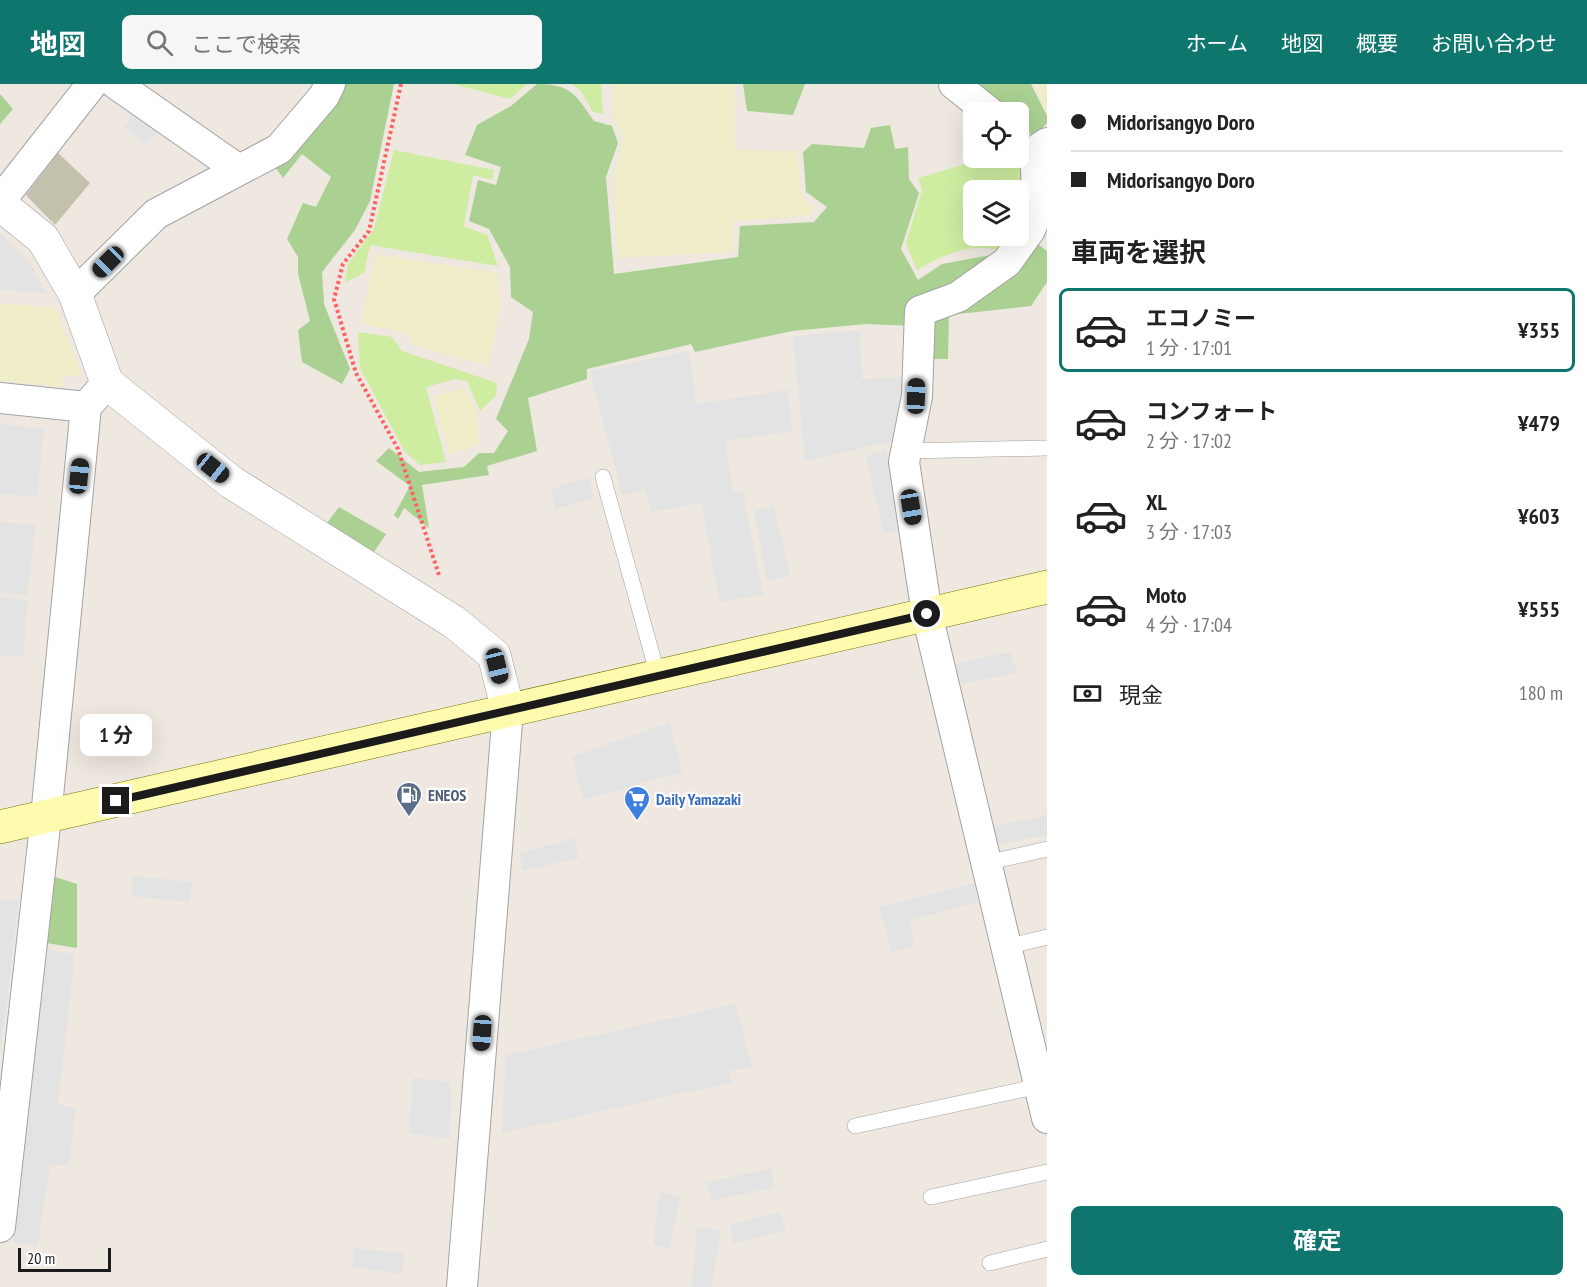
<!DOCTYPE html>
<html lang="ja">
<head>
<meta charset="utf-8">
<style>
	:root { --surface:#fff; --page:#f6f6f6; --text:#222; --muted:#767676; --line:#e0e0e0; --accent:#0f766e }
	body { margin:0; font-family:"PT Sans Narrow","Noto Sans JP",sans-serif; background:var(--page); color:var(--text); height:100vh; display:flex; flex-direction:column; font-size:22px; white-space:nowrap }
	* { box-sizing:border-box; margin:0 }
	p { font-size:20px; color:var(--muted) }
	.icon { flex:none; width:33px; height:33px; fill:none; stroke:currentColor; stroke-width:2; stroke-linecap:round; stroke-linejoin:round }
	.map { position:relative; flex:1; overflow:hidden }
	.panel { display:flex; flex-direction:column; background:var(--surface); width:540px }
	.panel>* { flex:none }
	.top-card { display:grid; align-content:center; height:132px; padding:0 24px; background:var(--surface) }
	.tools { position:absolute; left:963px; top:18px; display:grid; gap:12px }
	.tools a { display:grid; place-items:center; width:66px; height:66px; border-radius:9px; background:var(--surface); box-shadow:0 6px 24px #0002; font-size:30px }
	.scale { position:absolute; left:18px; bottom:15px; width:93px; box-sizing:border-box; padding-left:6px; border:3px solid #1b1b1b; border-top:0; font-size:16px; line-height:21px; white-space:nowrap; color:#1b1b1b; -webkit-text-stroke:4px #fff; paint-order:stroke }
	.end { position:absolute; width:27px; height:27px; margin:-14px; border:8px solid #1b1b1b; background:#fff; box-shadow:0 0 0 3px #fff }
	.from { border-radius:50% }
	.bubble { position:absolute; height:42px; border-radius:9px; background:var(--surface); box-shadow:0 6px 24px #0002; font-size:20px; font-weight:700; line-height:42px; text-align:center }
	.car { position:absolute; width:18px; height:36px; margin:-18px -9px; border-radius:8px; box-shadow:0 0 4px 2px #0007; background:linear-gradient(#222 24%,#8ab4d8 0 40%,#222 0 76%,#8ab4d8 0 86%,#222 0) }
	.top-card b { display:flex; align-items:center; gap:21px; height:57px; font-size:22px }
	.top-card b+b { border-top:2px solid var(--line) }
	.top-card i { width:15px; height:15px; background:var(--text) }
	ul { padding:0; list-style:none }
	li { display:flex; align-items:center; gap:18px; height:84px; margin:0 12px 9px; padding:0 12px; border:3px solid transparent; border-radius:9px }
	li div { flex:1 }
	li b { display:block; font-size:22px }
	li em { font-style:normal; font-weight:700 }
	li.selected { border-color:var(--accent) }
	li>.icon { width:54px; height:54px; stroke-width:1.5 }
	h2 { padding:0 24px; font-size:27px; line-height:72px }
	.pay { display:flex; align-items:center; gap:15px; height:66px; padding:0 24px; font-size:22px }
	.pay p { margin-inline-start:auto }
	.cta { display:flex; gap:12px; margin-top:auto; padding:12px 24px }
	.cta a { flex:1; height:69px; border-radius:9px; background:var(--accent); color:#fff; font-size:24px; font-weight:700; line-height:69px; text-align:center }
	header { display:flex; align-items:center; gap:36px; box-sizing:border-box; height:84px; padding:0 30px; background:var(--accent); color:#fff }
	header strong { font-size:28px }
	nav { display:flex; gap:33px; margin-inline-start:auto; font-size:21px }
	.search { width:420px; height:54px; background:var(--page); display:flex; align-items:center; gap:15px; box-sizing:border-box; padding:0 21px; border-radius:9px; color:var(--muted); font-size:22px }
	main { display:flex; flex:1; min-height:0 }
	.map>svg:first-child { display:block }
	.construction { fill:#c3c0ab }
	.farmland { fill:#efeec9 }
	.grass { fill:#ceeda1 }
	.forest { fill:#aad191 }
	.parking { fill:#e3e3e3 }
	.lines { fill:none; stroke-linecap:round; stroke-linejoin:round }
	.service-casing { stroke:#a2a2a2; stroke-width:16 }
	.minor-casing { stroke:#a2a2a2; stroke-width:32 }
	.tertiary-casing { stroke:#a2a2a2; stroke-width:34 }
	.secondary-casing { stroke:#747500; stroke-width:34 }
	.path { stroke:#ff6060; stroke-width:4; stroke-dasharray:3 3; stroke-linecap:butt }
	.service { stroke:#fff; stroke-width:15 }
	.minor { stroke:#fff; stroke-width:30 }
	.tertiary { stroke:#fff; stroke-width:33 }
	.secondary { stroke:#fefaae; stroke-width:33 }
	.route { stroke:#1b1b1b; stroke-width:8 }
	.labels { text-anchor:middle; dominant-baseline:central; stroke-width:4.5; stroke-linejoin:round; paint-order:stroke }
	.service-label { font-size:16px; font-weight:bold; fill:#4e5e75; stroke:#fff; text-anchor:start }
	.shop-label { font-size:16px; font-weight:bold; fill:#366cbe; stroke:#fff; text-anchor:start }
</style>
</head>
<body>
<header>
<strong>地図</strong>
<div class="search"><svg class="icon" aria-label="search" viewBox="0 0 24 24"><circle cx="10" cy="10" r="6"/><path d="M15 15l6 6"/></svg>ここで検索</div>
<nav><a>ホーム</a><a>地図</a><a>概要</a><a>お問い合わせ</a></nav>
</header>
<main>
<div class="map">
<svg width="1047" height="1203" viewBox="0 0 1047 1203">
	<rect width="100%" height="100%" fill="#eee8e0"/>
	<!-- construction -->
	<path class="construction" d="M58 69 90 99 55 141 26 111Z"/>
	<!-- farmland -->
	<path class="farmland" d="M612 0H735V66L796 67 802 113 815 123 808 132 733 137V168L618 174 614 96 623 54 613 31Z
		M1034 0H1047L1046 29Z
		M375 170 498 189 501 221 488 282 412 261 408 249 361 240Z
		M0 219 55 224 82 291 64 293 61 303 0 297Z
		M465 304 477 330 479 361 449 370 434 312Z"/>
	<!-- grass -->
	<path class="grass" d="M454 0H527L510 15Z
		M572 0H601L603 30 593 28 581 7Z
		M394 66 494 86 492 96 473 91 464 142 487 151 498 182 370 161 364 189 345 199 348 180 374 145Z
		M1019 73 1027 126 1019 138 1018 106H974V152H1010L1000 167C974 157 940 172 917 186L906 159 922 106 918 94 986 74Z
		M358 248 392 253 402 267 497 299 496 312 480 327 467 297 456 295 426 303 446 378 420 381 405 368 360 284Z"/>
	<!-- forest -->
	<path class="forest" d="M338 0H394L370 117 355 146 322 188 324 220 350 285 342 300 302 278 298 246 310 237 298 190V173L287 155 303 119 316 123 331 93 302 70 283 94 273 80Z
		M537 0C571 0 576 11 594 37L612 42 618 59 606 93 614 190 738 173 740 142 814 138 827 123 806 108 803 68 812 60 864 64 871 44 890 41 895 65 908 63 909 95 919 109 901 165 918 196 942 180 991 171 1003 177 914 242 866 240 792 247 695 268 691 260 587 285V295L528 314 537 367 487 382 489 391 422 401 429 444 404 424 398 435 394 431 410 402 376 377 389 364 419 388 464 383 479 369H494L508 347 496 335 529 255 533 228 511 213 510 183 489 145 469 137 478 96 496 101 501 83 465 71 477 41 511 22Z
		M743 0H805L793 31 747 27Z
		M976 0H1031L1047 32V39L1034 53 1019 39 1018 28H1007Z
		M0 10 13 25 0 40Z
		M1034 157 1047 167V198L1031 222 949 231 948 275H926L928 231Z
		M339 423 386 450 374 468 327 439Z
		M52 792 77 800V864L46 859Z"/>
	<!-- parking -->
	<path class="parking" d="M134 27 159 47 146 60 124 43Z
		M0 149 31 180 47 210 0 205Z
		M860 246 862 295 907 293 896 356 805 378 793 252Z
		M689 267 696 320 788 306 792 347 725 357 733 407H743L763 511 720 518 701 419 652 428 645 406 622 411 590 287Z
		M0 340 44 345 37 413 0 410Z
		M886 366 900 445 884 449 866 372Z
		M589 393 594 415 555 425 551 405Z
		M774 422 790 492 767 497 754 427Z
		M0 438 36 441 27 511 0 508Z
		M0 513 28 516 23 573 0 571Z
		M1010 568 1017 589 962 600 955 580Z
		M670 638 682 688 583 716 573 672Z
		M1047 731V751L997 761 994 743Z
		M574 754 579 774 522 787 520 769Z
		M133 792 192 798 190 818 131 812Z
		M974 799 978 818 909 837 915 861 892 869 879 823Z
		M19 815 0 972V816Z
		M44 865 75 870 58 1020 76 1025 69 1081H50L38 1161 13 1159Z
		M735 920 752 982 729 988 733 998 502 1049 506 971Z
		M413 994 451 998 450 1055 409 1049Z
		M770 1084 775 1103 711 1117 706 1099Z
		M660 1108 680 1112 670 1164 653 1161Z
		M781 1128 785 1147 734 1160 730 1141Z
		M697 1144 721 1146 712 1203H691Z
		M353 1164 404 1169 402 1190 353 1183Z"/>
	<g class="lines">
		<defs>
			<path id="service" d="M907 367 1047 364
				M603 393 658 592
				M986 779 1047 765
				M1006 863 1047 853
				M855 1042 1039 1002
				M931 1113 1047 1088
				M990 1179 1047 1165"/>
			<path id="minor" d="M116 0 239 86
				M954 0 989 28
				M1047 59 1035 67 1038 126 1030 146 1007 178 958 213 920 227 917 312 904 378 927 530 1047 1034
				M0 117 92 0
				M75 210 156 130 279 65 324 12 330 0
				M0 314 86 323
				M0 1143 46 733 86 323 107 299
				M462 1203 508 626"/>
			<path id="tertiary" d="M0 120 43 155 75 210 107 299 231 398 454 538 494 571 508 626"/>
			<path id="secondary" d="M0 743 1047 503"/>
		</defs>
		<!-- service casing -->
		<use href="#service" class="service-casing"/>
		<!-- minor casing -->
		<use href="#minor" class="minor-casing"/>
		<!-- tertiary casing -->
		<use href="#tertiary" class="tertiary-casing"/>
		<!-- secondary casing -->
		<use href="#secondary" class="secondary-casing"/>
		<!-- path -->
		<path class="path" d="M401 0 369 147 343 180 334 215 356 289 398 365 439 491"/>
		<!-- service -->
		<use href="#service" class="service"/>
		<!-- minor -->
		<use href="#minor" class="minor"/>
		<!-- tertiary -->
		<use href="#tertiary" class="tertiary"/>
		<!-- secondary -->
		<use href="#secondary" class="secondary"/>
	</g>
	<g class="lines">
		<!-- route -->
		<path class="route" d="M116 717 927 530"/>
	</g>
	<!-- icons -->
	<defs>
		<symbol id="fuel-pin" viewBox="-11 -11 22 30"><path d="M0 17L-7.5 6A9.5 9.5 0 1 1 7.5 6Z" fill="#5c6f8a" stroke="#fff"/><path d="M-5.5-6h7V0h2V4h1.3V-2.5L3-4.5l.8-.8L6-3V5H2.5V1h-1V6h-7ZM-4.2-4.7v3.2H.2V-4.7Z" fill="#fff"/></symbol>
		<symbol id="supermarket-pin" viewBox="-11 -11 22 30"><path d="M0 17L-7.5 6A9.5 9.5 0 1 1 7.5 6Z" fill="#3f7fe0" stroke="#fff"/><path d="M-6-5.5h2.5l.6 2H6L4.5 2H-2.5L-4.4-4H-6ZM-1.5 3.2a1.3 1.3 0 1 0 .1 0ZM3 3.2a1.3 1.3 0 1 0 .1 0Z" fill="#fff"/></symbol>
	</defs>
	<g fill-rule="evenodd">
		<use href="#fuel-pin" x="394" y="696" width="30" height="40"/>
		<use href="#supermarket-pin" x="622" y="700" width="30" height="40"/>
	</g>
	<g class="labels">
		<!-- service labels -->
		<g class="service-label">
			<text x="428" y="711">ENEOS</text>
		</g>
		<!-- shop labels -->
		<g class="shop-label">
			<text x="656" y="715">Daily Yamazaki</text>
		</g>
	</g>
</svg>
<div class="tools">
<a><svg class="icon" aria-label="locate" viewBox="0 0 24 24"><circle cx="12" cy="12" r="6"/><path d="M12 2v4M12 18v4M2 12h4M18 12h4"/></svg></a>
<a><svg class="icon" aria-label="layers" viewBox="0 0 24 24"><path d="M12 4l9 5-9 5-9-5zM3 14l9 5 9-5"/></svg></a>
</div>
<div class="scale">20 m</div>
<i class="end from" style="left:927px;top:530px"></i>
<i class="end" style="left:116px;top:717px"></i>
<div class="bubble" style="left:80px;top:630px;width:72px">1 分</div>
<i class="car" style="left:108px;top:178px;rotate:225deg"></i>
<i class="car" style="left:916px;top:312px;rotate:2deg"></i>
<i class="car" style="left:213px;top:384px;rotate:129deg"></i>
<i class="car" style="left:79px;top:392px;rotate:6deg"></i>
<i class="car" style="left:911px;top:423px;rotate:171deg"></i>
<i class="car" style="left:497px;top:582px;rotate:166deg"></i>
<i class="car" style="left:482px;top:949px;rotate:184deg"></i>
</div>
<section class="panel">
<div class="top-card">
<b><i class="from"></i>Midorisangyo Doro</b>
<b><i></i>Midorisangyo Doro</b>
</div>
<h2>車両を選択</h2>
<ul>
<li class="selected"><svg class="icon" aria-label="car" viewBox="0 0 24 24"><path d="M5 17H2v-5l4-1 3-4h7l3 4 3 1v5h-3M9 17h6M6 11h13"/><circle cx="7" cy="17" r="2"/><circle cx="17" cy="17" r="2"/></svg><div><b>エコノミー</b><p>1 分 · 17:01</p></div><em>¥355</em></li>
<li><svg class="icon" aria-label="car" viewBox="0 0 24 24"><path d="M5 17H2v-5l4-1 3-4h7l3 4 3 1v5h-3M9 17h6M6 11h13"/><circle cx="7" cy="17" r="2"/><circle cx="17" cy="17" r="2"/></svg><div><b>コンフォート</b><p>2 分 · 17:02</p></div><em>¥479</em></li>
<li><svg class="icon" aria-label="car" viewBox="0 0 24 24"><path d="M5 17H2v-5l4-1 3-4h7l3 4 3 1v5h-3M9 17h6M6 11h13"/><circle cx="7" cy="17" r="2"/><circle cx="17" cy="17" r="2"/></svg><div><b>XL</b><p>3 分 · 17:03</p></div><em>¥603</em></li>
<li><svg class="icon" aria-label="car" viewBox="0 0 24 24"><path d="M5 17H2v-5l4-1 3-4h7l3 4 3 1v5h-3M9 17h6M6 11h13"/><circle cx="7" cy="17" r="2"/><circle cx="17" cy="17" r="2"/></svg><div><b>Moto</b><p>4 分 · 17:04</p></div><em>¥555</em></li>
</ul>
<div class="pay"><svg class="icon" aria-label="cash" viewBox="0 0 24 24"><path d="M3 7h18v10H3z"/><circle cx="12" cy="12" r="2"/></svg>現金<p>180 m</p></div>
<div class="cta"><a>確定</a></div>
</section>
</main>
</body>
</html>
